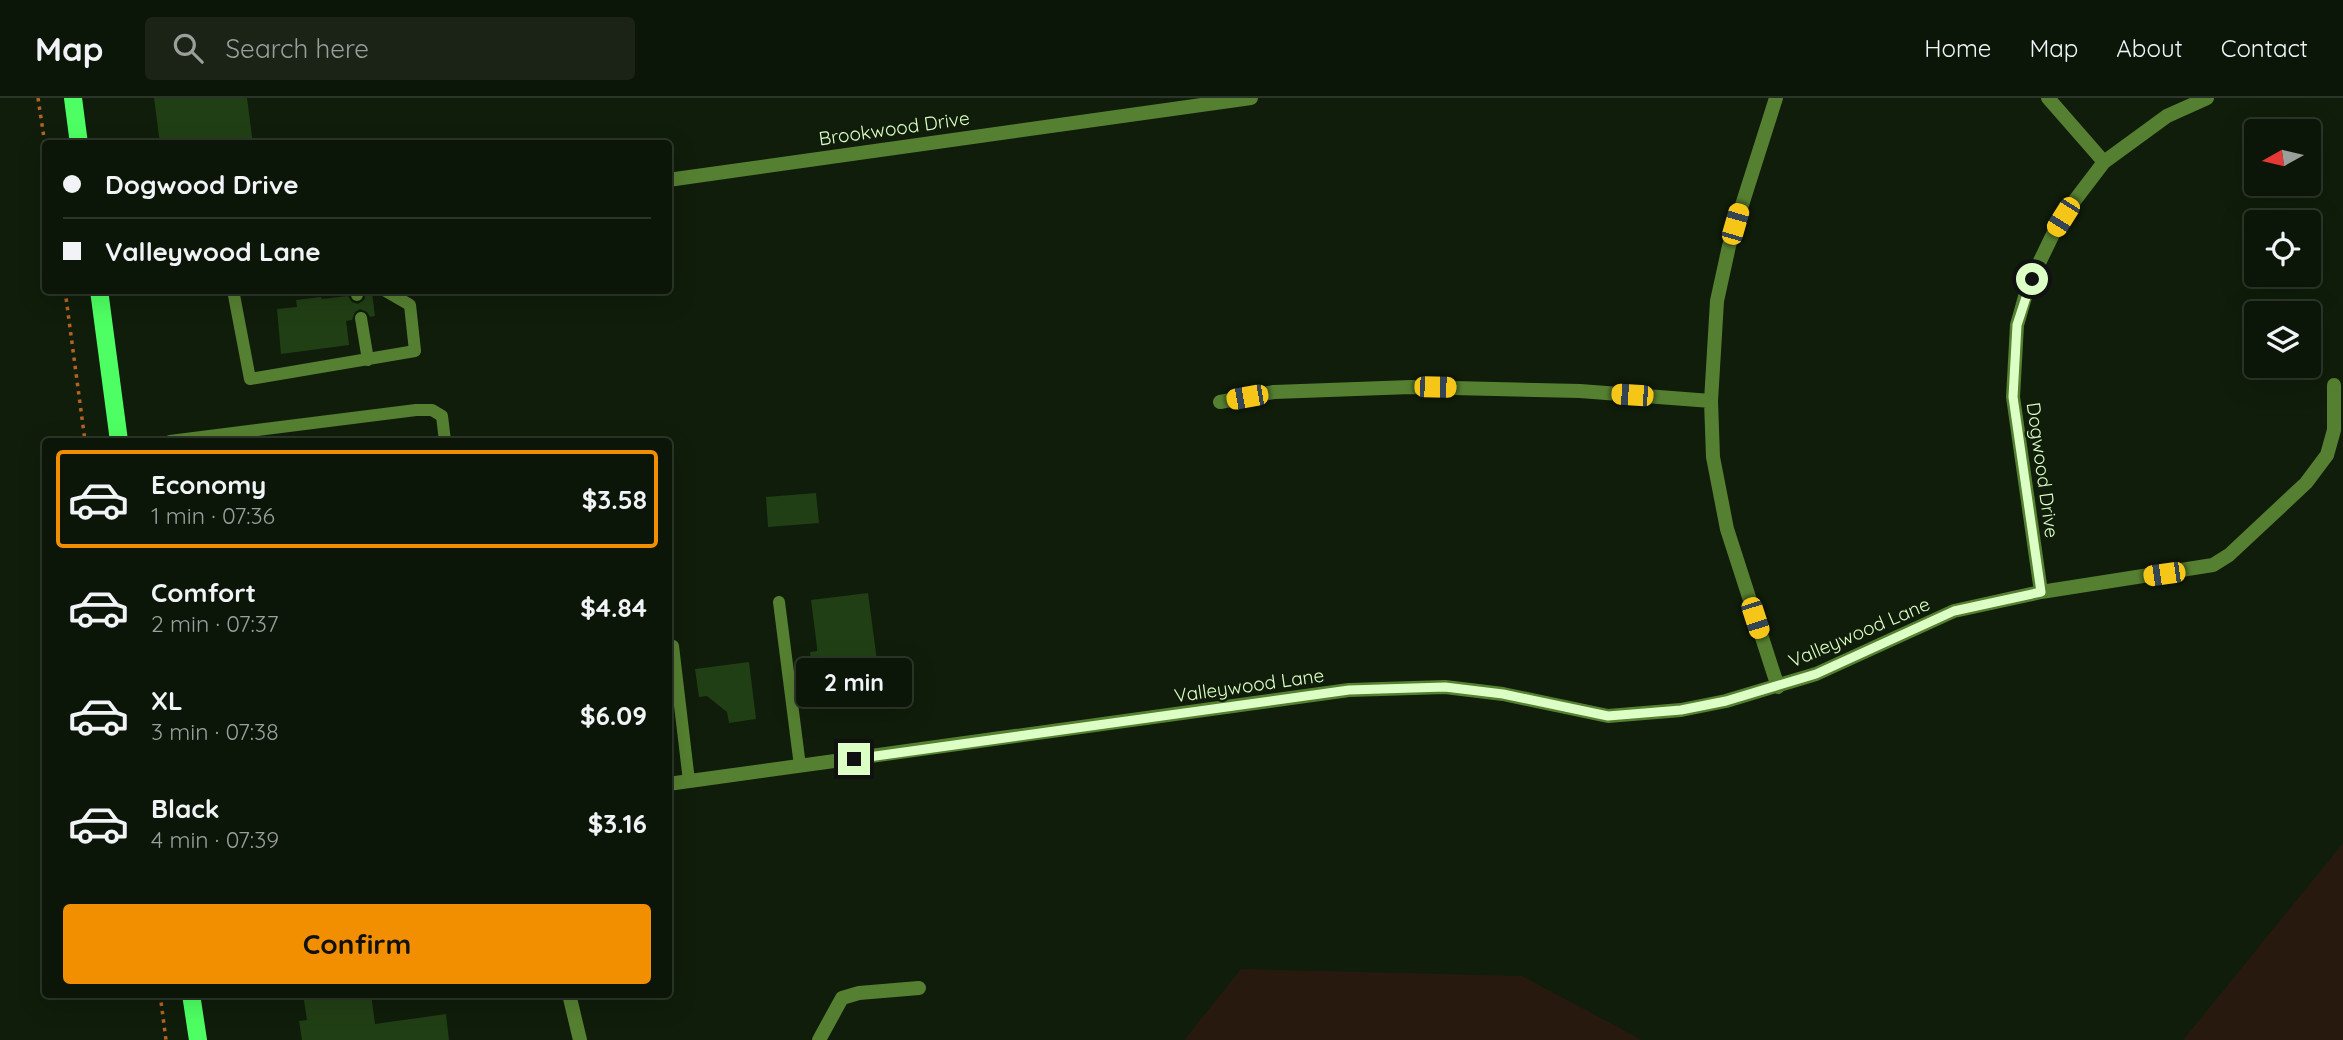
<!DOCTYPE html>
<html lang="en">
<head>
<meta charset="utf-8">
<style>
	:root { --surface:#0c1608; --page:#1a2316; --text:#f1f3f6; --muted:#9a9f9c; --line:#2c3529; --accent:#f18f00 }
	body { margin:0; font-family:Quicksand,sans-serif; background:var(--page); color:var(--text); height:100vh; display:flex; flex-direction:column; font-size:26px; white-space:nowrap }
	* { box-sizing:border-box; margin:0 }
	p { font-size:23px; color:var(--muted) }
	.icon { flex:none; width:38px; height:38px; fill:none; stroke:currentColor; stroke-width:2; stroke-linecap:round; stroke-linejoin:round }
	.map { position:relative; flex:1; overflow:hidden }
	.details { position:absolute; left:42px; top:340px; width:630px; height:560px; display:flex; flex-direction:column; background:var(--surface); border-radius:7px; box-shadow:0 7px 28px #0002,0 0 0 2px var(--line) }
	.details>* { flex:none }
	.hud { position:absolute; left:42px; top:42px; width:630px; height:154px; border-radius:7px; box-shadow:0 7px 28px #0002,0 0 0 2px var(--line); display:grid; align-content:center; height:154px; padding:0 21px; background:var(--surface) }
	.needle { width:46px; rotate:262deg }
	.tools { position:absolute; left:2244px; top:21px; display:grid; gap:14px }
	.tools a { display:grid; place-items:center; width:77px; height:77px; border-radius:7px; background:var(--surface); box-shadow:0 7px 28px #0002,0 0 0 2px var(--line); font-size:35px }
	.end { position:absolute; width:32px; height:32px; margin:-16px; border:9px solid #dcffc6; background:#111; box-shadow:0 0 0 4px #111 }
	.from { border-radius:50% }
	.bubble { position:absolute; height:49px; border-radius:7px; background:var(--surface); box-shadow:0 7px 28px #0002,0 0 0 2px var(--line); font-size:23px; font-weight:700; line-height:49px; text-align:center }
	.car { position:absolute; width:21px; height:42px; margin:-21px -10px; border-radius:9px; box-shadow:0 0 5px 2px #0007; background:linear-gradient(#f5c518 24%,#345 0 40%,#f5c518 0 76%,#345 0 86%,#f5c518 0) }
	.hud b { display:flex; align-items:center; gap:24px; height:66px; font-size:26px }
	.hud b+b { border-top:2px solid var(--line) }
	.hud i { width:18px; height:18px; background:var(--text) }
	ul { padding:12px 0 0; list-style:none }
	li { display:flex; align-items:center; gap:21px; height:98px; margin:0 14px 10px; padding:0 7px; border:4px solid transparent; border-radius:7px }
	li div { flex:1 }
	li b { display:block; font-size:26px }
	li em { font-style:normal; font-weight:700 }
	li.on { border-color:var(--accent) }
	li>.icon { width:63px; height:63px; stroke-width:1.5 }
	.primary-button { display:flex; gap:14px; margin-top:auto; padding:14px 21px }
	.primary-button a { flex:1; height:80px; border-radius:7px; background:var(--accent); color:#111; font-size:28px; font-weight:700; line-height:80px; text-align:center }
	header { display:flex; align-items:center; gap:42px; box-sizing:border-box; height:98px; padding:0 35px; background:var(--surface); border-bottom:2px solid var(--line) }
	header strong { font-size:33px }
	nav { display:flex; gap:38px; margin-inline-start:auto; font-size:24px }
	.search { width:490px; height:63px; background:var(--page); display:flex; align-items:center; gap:18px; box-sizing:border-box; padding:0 24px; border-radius:7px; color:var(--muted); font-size:26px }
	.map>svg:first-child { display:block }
	.green { fill:#27190d }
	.building { fill:#213f15 }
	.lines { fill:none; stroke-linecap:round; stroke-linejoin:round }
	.path { stroke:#b56324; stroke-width:3.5; stroke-dasharray:3.5 5; stroke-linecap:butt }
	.service { stroke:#568031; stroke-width:12 }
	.minor { stroke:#568031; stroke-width:14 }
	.primary { stroke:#4dff62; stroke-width:18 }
	.route { stroke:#dcffc6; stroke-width:9 }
	.labels { text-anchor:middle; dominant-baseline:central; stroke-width:5; stroke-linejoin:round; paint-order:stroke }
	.street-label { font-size:19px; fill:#dcffc6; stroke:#101d0a }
</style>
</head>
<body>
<header>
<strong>Map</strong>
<div class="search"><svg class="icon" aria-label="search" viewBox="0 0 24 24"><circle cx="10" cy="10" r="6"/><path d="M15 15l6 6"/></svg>Search here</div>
<nav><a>Home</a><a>Map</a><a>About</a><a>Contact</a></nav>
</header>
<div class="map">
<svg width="2343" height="942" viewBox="0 0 2343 942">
	<rect width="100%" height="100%" fill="#101d0a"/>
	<!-- green -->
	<path class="green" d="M2343 745V942H2183Z
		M1241 871 1522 878 1642 942H1184Z"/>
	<!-- building -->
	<path class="building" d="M154 0H247L253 46H160Z
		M366 195H372L375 218 370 219 367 214 360 211 355 214 352 222 346 223 349 247 281 256 277 211 297 209 296 202 321 199 322 201 348 198 352 204 358 206 364 202Z
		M816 395 819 425 768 429 766 399Z
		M868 495 882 600H878L879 608 863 610 862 603H858L857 594 854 595 853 587 837 575H820L819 571 812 572 810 554 817 553V549L811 502Z
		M749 564 756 621 729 625 727 614 707 598 699 599 695 571Z
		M303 896H371L375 926 446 916 449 942H302L299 923 307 922Z"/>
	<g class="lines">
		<!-- path -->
		<path class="path" d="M38 0 46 53
			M65 192 85 343
			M160 896 166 942"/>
		<!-- service -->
		<path class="service" d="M233 192 250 281 415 253 410 207 384 192
			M357 192V197
			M361 220 368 262
			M170 343 416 312H432L442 318 445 343
			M779 504 800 668
			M668 546 673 548 689 683"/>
		<!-- minor -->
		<path class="minor" d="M1776 0 1729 148 1717 203 1711 303 1713 359 1727 431 1778 589
			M2048 0 2104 64
			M668 82 1251 0
			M1220 304 1274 294 1411 289 1580 293 1711 303
			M2041 494 2013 299 2017 227 2025 199 2040 163 2055 132 2072 106 2104 64 2167 18 2207 0
			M668 686 1349 592 1445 589 1503 596 1608 618 1681 612 1726 603 1816 576 1954 513 2041 494 2213 467 2229 457 2306 385 2327 357 2334 332V287
			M569 896 580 942
			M819 942 842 900 859 895 919 890"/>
		<!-- primary -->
		<path class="primary" d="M73 0 79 46
			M99 192 119 343
			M191 896 198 942"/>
	</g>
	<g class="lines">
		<!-- route -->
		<path class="route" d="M854 661 1349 592 1445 589 1503 596 1608 618 1681 612 1726 603 1816 576 1954 513 2041 494 2013 299 2017 227 2032 181"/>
	</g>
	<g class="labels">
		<!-- street labels -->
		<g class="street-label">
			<text transform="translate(894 30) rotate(-8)">Brookwood Drive</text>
			<text transform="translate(2043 372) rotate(82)">Dogwood Drive</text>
			<text transform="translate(1859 534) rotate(-23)">Valleywood Lane</text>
			<text transform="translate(1249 587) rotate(-8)">Valleywood Lane</text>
		</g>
	</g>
</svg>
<div class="tools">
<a><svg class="needle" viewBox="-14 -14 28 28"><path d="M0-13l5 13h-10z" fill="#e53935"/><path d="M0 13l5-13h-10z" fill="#9a9f9c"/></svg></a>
<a><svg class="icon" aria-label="locate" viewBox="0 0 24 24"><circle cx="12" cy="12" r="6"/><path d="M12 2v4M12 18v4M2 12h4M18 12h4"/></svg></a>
<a><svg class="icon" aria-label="layers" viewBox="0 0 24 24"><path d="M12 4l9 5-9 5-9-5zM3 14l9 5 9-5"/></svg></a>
</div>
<i class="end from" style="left:2032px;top:181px"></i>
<i class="end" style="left:854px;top:661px"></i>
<div class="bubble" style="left:796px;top:560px;width:116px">2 min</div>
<i class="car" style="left:2063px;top:119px;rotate:212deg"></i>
<i class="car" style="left:1735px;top:126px;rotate:16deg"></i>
<i class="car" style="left:1435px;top:289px;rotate:91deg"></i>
<i class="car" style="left:1632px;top:297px;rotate:274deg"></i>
<i class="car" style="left:1247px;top:299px;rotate:260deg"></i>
<i class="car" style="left:2164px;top:476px;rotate:262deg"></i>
<i class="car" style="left:1755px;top:520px;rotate:162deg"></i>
<div class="hud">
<b><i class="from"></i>Dogwood Drive</b>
<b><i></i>Valleywood Lane</b>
</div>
<section class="details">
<ul>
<li class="on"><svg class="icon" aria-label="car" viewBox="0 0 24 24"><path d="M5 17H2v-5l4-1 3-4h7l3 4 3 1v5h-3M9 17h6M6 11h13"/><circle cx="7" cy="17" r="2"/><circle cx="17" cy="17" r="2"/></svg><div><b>Economy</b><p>1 min · 07:36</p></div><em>$3.58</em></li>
<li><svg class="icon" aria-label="car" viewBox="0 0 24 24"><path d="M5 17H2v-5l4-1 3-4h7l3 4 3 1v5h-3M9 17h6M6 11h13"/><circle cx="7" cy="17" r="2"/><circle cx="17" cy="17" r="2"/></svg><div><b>Comfort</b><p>2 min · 07:37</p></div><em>$4.84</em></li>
<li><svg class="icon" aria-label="car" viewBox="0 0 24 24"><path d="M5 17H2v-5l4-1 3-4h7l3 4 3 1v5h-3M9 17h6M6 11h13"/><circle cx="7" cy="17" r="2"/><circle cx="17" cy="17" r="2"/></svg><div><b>XL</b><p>3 min · 07:38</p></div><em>$6.09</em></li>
<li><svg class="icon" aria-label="car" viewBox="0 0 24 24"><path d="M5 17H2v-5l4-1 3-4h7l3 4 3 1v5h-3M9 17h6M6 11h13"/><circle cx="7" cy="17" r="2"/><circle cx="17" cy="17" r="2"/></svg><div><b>Black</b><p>4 min · 07:39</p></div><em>$3.16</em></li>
</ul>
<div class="primary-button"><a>Confirm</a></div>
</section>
</div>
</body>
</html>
